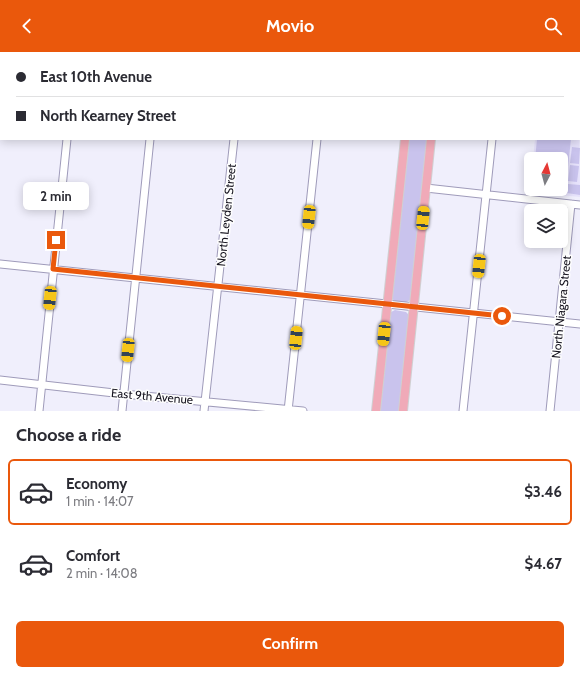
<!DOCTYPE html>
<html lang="en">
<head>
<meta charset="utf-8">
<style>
	:root { --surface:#fff; --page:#f7f7f7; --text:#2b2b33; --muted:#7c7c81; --line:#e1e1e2; --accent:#ea580c }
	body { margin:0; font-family:Cabin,sans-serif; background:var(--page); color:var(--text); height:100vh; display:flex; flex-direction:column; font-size:15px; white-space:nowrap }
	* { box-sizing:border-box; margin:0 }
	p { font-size:13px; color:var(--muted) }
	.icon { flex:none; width:22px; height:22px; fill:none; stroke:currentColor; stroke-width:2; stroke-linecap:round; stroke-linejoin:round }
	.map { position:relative; height:359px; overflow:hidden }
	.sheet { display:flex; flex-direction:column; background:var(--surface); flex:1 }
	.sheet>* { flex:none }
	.guide { position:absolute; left:0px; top:0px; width:580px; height:88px; box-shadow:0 2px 10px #0003; display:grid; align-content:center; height:88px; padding:0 16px; background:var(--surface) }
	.needle { width:26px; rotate:6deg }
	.controls { position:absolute; left:524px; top:100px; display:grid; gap:8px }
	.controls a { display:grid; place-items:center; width:44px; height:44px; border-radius:6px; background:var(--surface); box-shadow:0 2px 10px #0003; font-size:20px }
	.end { position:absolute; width:18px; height:18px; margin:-9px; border:5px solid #ea580c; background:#fff; box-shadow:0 0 0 2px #fff }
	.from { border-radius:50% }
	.bubble { position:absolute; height:28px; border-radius:6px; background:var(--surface); box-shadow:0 2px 10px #0003; font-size:13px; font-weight:700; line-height:28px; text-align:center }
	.car { position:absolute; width:12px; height:24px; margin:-12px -6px; border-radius:5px; box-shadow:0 0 3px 1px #0007; background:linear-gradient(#f5c518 24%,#345 0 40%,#f5c518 0 76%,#345 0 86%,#f5c518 0) }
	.guide b { display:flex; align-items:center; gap:14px; height:38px; font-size:15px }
	.guide b+b { border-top:1px solid var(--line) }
	.guide i { width:10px; height:10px; background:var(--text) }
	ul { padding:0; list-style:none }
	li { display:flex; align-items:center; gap:12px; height:66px; margin:0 8px 6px; padding:0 8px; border:2px solid transparent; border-radius:6px }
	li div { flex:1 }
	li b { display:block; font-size:15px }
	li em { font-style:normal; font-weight:700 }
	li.selected { border-color:var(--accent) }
	li>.icon { width:36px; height:36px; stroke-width:1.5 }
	h2 { padding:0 16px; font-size:18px; line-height:48px }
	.cta { display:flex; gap:8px; margin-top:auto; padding:8px 16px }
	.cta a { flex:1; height:46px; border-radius:6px; background:var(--accent); color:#fff; font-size:16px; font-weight:700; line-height:46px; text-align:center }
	header { display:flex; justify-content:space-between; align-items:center; height:52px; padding:0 16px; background:var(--accent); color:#fff; font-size:18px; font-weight:700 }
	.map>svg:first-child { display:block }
	.built { fill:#e6e2fb }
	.green { fill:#c9c3ed }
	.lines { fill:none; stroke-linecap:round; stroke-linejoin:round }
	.minor-casing { stroke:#9f9bba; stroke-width:9 }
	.major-casing { stroke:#d0d0d2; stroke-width:10 }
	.minor { stroke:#fff; stroke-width:7 }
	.major { stroke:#f0aab8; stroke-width:8 }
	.route { stroke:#ea580c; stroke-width:5 }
	.labels { text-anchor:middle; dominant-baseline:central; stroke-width:3; stroke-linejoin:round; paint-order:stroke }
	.street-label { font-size:12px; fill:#16141f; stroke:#fefefe }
</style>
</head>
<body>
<header><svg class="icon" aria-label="back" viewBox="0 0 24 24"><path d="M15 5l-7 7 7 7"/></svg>Movio<svg class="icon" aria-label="search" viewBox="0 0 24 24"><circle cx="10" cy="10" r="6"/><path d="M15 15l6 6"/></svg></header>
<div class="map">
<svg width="580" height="359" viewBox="0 0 580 359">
	<rect width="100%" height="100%" fill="#f0effc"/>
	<!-- built -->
	<path class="built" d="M579 35 580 145 529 140 531 123V137H561V107H533L535 87H579Z"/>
	<!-- green -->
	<path class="green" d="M408 87H428L411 247C407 252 397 251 392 247V245Z
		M537 87H571L565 142 539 139 537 137H561V107H535Z
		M572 95 580 96 579 112 570 111Z
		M570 113 579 114 577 130 568 129Z
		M568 132 580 133V143L567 141Z
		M395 258 406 260 409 263 400 359H379L389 261Z"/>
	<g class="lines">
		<defs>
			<path id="minor" d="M477 0 486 1
				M76 1V0
				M159 1V0
				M243 1V0
				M326 1V0
				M501 1V0
				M579 11H580
				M0 18H1
				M579 27H580
				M426 136 580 153
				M0 212 580 272
				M0 328 123 342 303 359
				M39 359 67 87
				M122 359 150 87
				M204 359 234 87
				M288 359 317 87
				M463 359 492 87
				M550 359 571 152"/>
			<path id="major" d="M414 1V0
				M440 1V0
				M376 359 405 87
				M403 359 431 87"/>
		</defs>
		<!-- minor casing -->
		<use href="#minor" class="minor-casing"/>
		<!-- major casing -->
		<use href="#major" class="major-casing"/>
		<!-- minor -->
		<use href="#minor" class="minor"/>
		<!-- major -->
		<use href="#major" class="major"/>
	</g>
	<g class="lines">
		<!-- route -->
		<path class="route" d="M56 188 53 217 502 264"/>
	</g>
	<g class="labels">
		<!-- street labels -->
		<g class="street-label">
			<text transform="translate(226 163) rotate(-84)">North Leyden Street</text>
			<text transform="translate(561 255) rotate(-84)">North Niagara Street</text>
			<text transform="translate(152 344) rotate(5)">East 9th Avenue</text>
		</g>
	</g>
</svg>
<div class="controls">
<a><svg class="needle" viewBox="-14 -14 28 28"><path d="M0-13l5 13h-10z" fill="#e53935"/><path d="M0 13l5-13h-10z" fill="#7c7c81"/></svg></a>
<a><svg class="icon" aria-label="layers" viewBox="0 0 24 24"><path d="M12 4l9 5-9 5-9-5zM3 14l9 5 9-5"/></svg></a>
</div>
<i class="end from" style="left:502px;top:264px"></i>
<i class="end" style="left:56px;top:188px"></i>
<div class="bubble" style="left:23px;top:130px;width:66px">2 min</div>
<i class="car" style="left:309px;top:165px;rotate:186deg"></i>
<i class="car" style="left:423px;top:166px;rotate:6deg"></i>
<i class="car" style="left:479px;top:214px;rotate:186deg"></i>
<i class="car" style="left:50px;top:246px;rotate:186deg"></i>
<i class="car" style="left:384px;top:282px;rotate:186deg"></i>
<i class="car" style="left:296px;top:286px;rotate:6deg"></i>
<i class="car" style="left:128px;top:298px;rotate:186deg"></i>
<div class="guide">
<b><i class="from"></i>East 10th Avenue</b>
<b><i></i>North Kearney Street</b>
</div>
</div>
<section class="sheet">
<h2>Choose a ride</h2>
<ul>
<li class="selected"><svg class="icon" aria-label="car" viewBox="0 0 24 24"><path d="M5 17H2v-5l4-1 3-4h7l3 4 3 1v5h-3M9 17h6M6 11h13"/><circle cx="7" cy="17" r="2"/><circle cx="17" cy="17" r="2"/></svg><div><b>Economy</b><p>1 min · 14:07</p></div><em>$3.46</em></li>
<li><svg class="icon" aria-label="car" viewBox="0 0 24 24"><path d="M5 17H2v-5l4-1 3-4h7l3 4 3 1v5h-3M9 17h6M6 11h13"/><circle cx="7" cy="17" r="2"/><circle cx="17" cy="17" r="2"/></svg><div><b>Comfort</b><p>2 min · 14:08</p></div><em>$4.67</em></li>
</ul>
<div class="cta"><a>Confirm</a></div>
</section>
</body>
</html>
